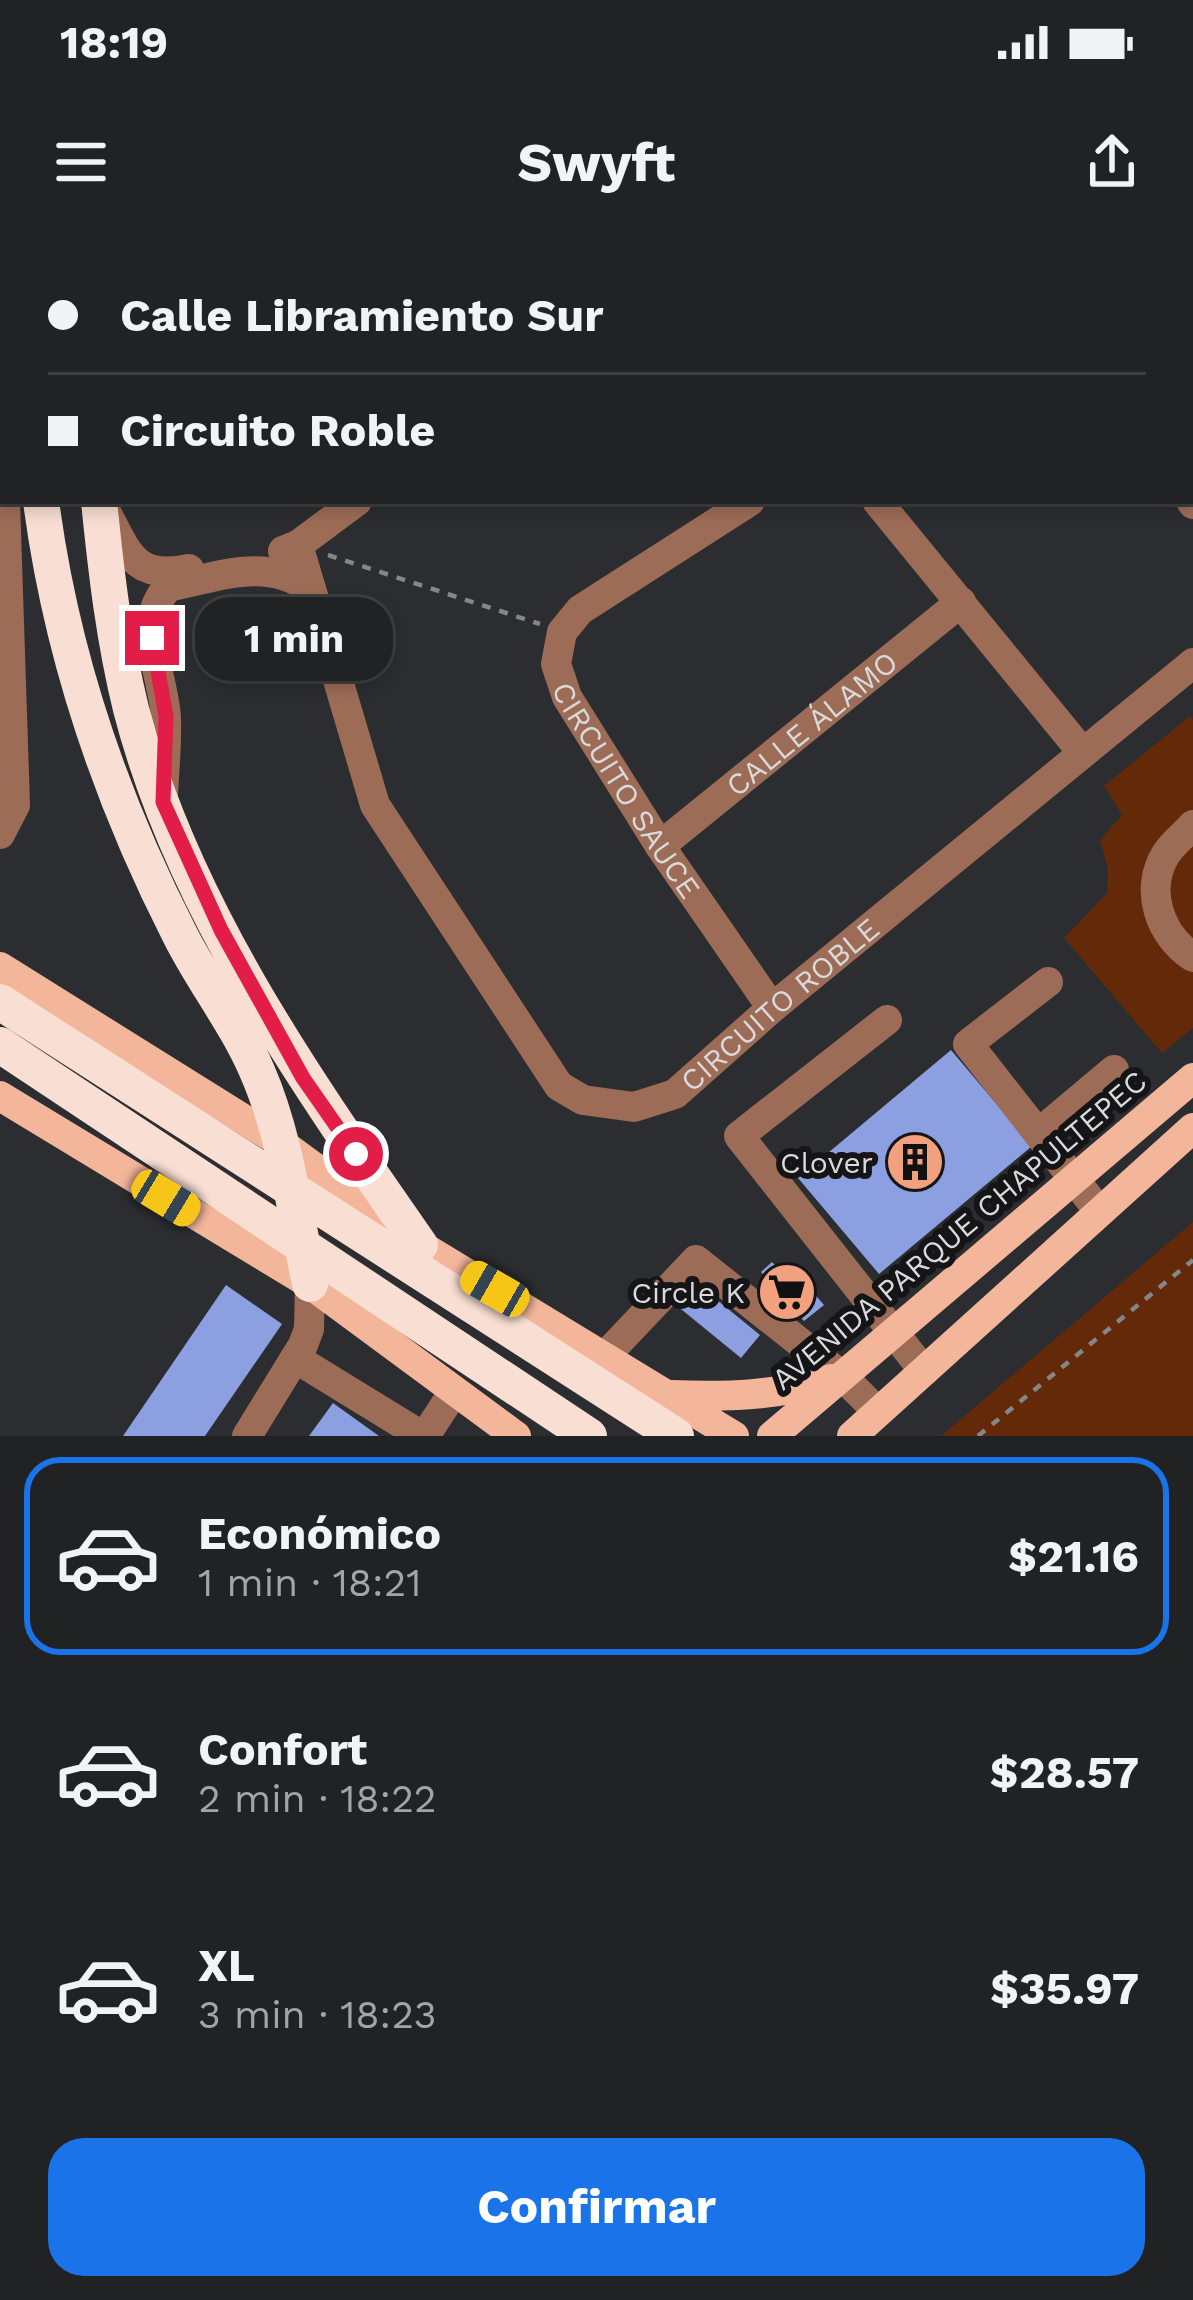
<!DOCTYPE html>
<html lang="es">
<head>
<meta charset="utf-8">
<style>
	:root { --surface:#212224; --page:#292a2c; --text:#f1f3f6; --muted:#a2a4a6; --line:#3e3f41; --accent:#1a73e8 }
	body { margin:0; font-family:"Work Sans",sans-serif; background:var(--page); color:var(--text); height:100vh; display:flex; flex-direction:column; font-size:45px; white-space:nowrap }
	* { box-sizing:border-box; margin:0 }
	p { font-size:39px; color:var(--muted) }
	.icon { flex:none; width:66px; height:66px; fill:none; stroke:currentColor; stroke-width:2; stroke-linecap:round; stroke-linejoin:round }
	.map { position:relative; height:1196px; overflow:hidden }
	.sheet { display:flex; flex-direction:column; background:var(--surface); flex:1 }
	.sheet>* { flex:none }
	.guide { position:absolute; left:0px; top:0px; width:1194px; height:264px; box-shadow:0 6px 18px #0003,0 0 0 3px var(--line); display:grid; align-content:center; height:264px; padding:0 48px; background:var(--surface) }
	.end { position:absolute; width:54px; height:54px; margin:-27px; border:15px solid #e11d48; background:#fff; box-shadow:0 0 0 6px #fff }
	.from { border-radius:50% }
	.bubble { position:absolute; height:84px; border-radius:36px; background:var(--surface); box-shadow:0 6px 18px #0003,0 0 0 3px var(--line); font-size:39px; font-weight:700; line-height:84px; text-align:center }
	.car { position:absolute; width:36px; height:72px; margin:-36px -18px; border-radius:15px; box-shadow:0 0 9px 3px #0007; background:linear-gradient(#f5c518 24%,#345 0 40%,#f5c518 0 76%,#345 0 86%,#f5c518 0) }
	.guide b { display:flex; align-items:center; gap:42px; height:114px; font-size:45px }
	.guide b+b { border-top:3px solid var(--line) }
	.guide i { width:30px; height:30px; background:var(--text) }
	ul { padding:21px 0 0; list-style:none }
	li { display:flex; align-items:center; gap:36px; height:198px; margin:0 24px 18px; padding:0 24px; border:6px solid transparent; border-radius:36px }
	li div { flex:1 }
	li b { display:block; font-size:45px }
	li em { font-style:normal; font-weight:700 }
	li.active { border-color:var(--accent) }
	li>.icon { width:108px; height:108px; stroke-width:1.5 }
	.action { display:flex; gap:24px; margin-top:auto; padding:24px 48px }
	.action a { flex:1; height:138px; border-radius:36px; background:var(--accent); color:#fff; font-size:48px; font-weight:700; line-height:138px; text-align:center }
	.status { display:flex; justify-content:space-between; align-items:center; height:84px; padding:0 60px; background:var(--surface); direction:ltr }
	.status svg { height:33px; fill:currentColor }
	header { display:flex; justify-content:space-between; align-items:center; height:156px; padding:0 48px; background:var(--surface); font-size:54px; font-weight:700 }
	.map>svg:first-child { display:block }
	.green { fill:#642909 }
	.building { fill:#8ca0e1 }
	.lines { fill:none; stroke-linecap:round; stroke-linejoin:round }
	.path { stroke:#858689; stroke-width:4.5; stroke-dasharray:9 9; stroke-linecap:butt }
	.minor { stroke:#9d6c56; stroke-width:30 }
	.major { stroke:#f3b69b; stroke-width:30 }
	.highway { stroke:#f8ded3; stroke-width:36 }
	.route { stroke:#e11d48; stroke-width:15 }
	.labels { text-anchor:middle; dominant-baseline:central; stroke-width:12; stroke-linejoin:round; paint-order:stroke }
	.street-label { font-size:30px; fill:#d9dadc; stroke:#151517 }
	.poi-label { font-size:30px; fill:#d9dadc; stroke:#151517; text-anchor:end }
</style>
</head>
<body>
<div class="status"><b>18:19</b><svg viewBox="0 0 49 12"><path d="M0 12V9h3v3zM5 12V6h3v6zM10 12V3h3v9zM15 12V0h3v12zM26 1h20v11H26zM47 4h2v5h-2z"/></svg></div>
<header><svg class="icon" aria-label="menu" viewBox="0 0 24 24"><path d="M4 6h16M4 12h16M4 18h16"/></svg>Swyft<svg class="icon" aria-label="share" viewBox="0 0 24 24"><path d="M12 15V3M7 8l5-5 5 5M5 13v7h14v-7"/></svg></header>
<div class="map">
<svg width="1193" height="1196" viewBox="0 0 1193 1196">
	<rect width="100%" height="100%" fill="#2c2d30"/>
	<!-- green -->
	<path class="green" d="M1190 476 1193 480V788L1162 813 1064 698 1107 653 1108 630 1100 600 1122 575 1104 546Z
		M1193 982V1196H941Z"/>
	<!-- building -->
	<path class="building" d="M951 810 1032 906 879 1034 798 938Z
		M772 1022 783 1034 791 1027 824 1065 804 1081 761 1032Z
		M695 1042 760 1095 741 1118 676 1065Z
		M226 1045 282 1084 205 1196H123Z
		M333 1163 379 1196H309Z"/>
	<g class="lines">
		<!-- path -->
		<path class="path" d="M328 315 540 384
			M978 1196 1193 1020"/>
		<!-- minor -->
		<g class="minor">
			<path d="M673 0 675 3"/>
			<path d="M805 0 808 3"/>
			<path d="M381 3 386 0"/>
			<path d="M0 124 3 203"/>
			<path id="s1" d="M750 261 580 370 562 392 556 424 567 457 660 606 772 768"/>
			<path d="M877 261 1083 513"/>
			<path d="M1191 261 1193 264"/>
			<path d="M104 268C127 311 133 341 189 329"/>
			<path id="s2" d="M298 305 375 565 559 846 583 860 634 867 675 854 772 768 1193 423"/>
			<path d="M283 311 298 305 357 261"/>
			<path d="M163 556C164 530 167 504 166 478 164 435 134 384 168 347 219 337 265 316 311 349"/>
			<path d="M1193 585C1185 594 1173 603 1166 614 1144 649 1159 695 1193 717"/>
			<path d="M0 594 15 565 5 261"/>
			<path id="s3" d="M660 606 961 362"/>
			<path d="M1048 742 968 804 1099 971"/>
			<path d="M887 780 739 896 924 1131"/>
			<path d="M1039 893 1114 830"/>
			<path d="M606 1115 696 1020 842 1136 877 1171"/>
			<path d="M295 1118 422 1196"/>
			<path d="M247 1196 303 1105 309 1089 310 1044"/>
			<path d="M425 1196 453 1153"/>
		</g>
		<!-- major -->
		<path class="major" d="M0 727 280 902 420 1005 734 1196
			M0 856 310 1044 516 1196
			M671 1155C727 1157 777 1156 831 1139
			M772 1196 1193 838
			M852 1196 1193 888"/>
		<!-- highway -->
		<path class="highway" d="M23 0V3
			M78 0V3
			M0 74 3 67
			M41 261C61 414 110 558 180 695 203 741 237 784 257 831 286 897 295 974 310 1044
			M99 261C106 331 114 400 131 469 182 666 305 840 420 1005
			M0 762 676 1196
			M0 805 589 1196"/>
	</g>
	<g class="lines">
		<!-- route -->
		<path class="route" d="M152 398 166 476 163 562 221 690 303 838 356 914"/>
	</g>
	<!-- icons -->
	<defs>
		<symbol id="building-disc" viewBox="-11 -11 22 22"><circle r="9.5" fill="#f1a17d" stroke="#151517"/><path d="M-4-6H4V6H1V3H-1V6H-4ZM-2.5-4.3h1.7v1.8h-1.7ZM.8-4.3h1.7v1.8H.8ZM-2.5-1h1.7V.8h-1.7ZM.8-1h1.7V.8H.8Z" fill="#111"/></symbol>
		<symbol id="supermarket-disc" viewBox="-11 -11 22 22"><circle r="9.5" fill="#f1a17d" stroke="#151517"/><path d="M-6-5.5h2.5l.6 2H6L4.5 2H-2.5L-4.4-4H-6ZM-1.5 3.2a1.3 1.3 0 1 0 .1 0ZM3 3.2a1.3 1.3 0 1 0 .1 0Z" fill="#111"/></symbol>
	</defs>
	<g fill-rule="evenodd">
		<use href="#building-disc" x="882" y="889" width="66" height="66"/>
		<use href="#supermarket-disc" x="754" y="1019" width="66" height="66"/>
	</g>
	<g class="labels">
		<!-- street labels -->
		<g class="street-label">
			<text stroke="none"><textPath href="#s3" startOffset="195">CALLE ÁLAMO</textPath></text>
			<text stroke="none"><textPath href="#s1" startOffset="408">CIRCUITO SAUCE</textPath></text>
			<text stroke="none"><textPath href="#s2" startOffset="867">CIRCUITO ROBLE</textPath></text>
			<text transform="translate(959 990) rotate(-40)">AVENIDA PARQUE CHAPULTEPEC</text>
		</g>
		<!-- poi labels -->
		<g class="poi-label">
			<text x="873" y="922">Clover</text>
			<text x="745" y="1052">Circle K</text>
		</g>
	</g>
</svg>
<i class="end from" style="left:356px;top:914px"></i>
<i class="end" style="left:152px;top:398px"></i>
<div class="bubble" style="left:195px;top:357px;width:198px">1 min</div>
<i class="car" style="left:166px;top:958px;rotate:121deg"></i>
<i class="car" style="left:495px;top:1049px;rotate:300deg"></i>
<div class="guide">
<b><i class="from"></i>Calle Libramiento Sur</b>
<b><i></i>Circuito Roble</b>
</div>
</div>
<section class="sheet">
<ul>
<li class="active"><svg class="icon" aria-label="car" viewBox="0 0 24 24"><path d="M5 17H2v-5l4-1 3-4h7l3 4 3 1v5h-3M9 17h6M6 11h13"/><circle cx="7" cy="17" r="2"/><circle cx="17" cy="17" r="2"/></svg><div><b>Económico</b><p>1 min · 18:21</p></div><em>$21.16</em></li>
<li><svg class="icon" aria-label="car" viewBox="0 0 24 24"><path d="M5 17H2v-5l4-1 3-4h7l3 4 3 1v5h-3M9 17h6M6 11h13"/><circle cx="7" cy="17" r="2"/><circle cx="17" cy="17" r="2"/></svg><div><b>Confort</b><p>2 min · 18:22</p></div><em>$28.57</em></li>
<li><svg class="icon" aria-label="car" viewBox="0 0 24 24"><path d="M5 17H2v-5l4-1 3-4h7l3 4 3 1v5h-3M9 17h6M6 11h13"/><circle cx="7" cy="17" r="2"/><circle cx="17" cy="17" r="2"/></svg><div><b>XL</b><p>3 min · 18:23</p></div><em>$35.97</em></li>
</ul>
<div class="action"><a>Confirmar</a></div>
</section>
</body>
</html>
